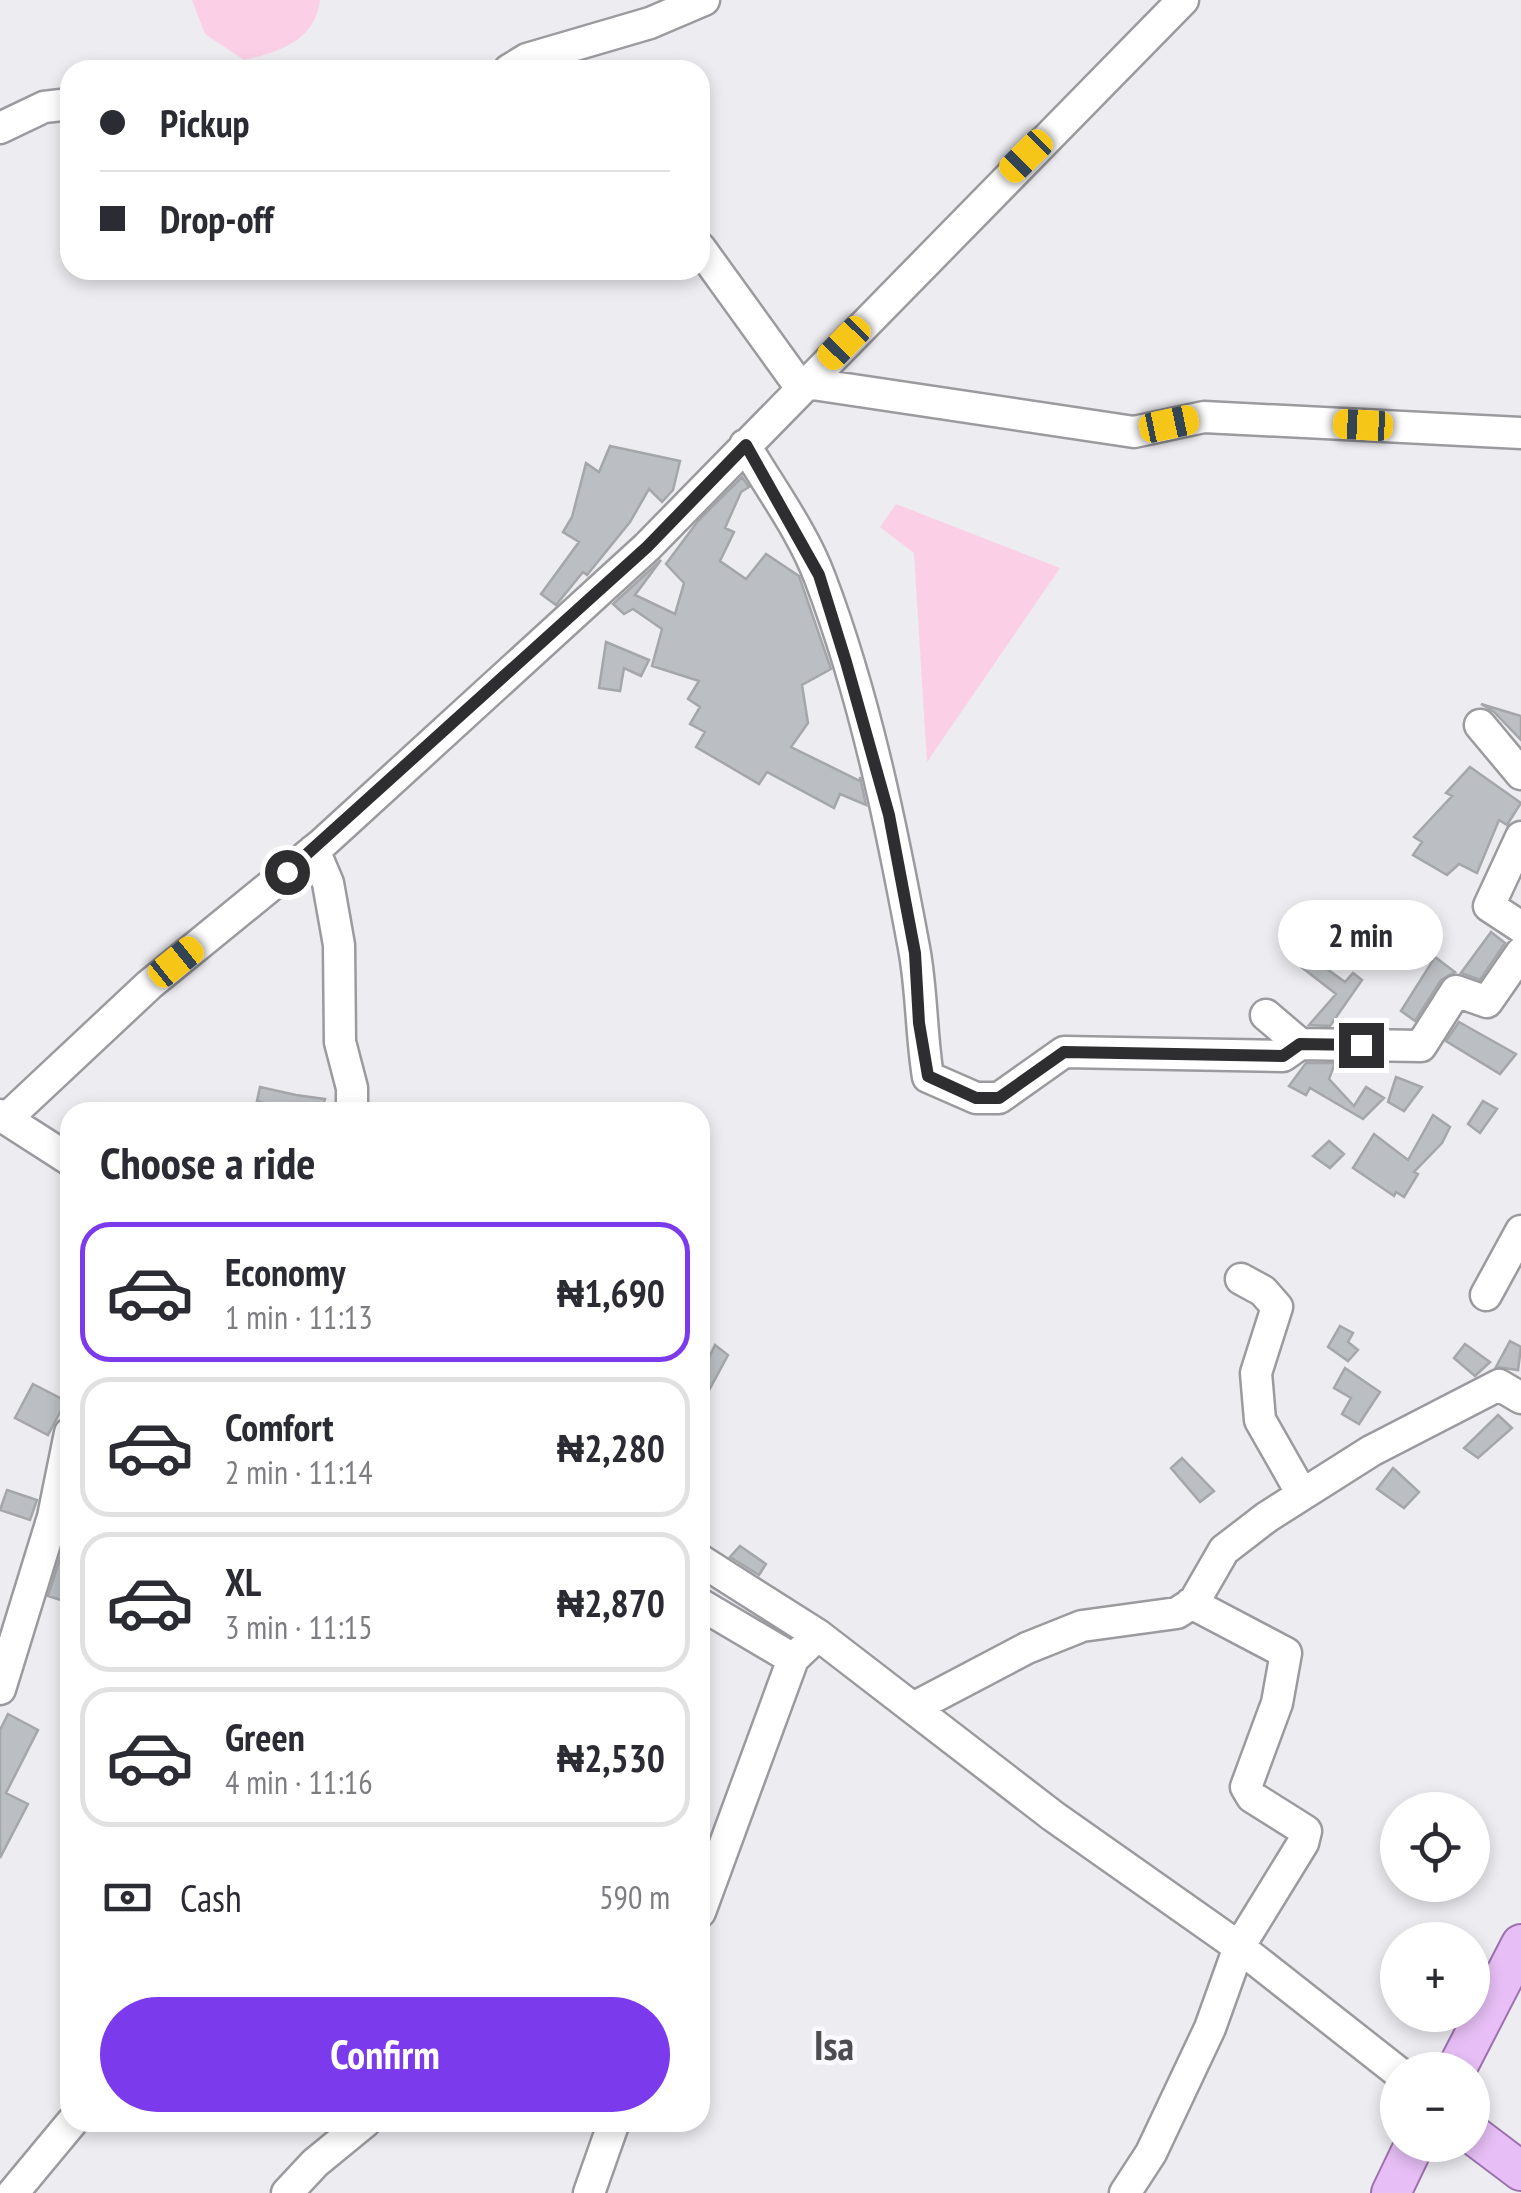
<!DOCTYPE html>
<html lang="en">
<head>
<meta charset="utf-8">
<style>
	:root { --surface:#fff; --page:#f7f7f7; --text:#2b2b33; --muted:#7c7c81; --line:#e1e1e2; --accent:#7c3aed }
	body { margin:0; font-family:"PT Sans Narrow",sans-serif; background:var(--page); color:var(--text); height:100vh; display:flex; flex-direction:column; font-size:38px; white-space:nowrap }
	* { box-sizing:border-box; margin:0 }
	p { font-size:32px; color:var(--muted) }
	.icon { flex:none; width:55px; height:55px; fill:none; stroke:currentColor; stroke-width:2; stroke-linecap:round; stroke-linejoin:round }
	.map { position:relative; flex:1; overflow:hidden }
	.sheet { position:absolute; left:60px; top:1102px; width:650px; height:1030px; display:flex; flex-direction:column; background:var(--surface); border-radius:30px; box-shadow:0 5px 15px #0003 }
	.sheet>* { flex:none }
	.hud { position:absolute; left:60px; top:60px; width:650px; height:220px; border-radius:30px; box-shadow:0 5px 15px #0003; display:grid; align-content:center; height:220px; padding:0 40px; background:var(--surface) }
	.controls { position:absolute; left:1380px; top:1792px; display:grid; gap:20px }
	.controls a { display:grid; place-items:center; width:110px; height:110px; border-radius:50%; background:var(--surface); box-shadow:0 5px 15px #0003; font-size:50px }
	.end { position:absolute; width:45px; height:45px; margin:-22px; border:12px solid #2e2e30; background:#fff; box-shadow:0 0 0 5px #fff }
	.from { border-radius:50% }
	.bubble { position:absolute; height:70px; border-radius:35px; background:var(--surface); box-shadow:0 5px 15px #0003; font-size:32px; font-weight:700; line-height:70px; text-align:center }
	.car { position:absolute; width:30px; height:60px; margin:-30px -15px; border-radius:12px; box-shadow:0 0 8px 2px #0007; background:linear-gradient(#f5c518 24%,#345 0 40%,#f5c518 0 76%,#345 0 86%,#f5c518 0) }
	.hud b { display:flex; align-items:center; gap:35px; height:95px; font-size:38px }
	.hud b+b { border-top:2px solid var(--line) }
	.hud i { width:25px; height:25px; background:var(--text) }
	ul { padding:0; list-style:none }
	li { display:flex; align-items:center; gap:30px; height:140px; margin:0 20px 15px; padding:0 20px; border:5px solid var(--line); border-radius:30px }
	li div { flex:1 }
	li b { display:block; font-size:38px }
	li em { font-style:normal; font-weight:700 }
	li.active { border-color:var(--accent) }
	li>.icon { width:90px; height:90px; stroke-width:1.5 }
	h2 { padding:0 40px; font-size:45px; line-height:120px }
	.pay { display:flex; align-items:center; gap:25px; height:110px; padding:0 40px; font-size:38px }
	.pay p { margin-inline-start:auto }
	.cta { display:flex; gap:20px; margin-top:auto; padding:20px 40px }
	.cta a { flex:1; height:115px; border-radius:60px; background:var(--accent); color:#fff; font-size:40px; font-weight:700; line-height:115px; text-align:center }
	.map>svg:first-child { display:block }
	.green { fill:#fbd0e6 }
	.building { fill:#bbbec2; stroke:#a4a6aa; stroke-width:2.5 }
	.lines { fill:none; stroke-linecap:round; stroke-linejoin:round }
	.minor-casing { stroke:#9b9b9f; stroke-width:35 }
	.major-casing { stroke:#9c71ad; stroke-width:42 }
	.minor { stroke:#fff; stroke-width:30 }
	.major { stroke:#e7bff6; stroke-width:38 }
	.route { stroke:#2e2e30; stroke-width:12 }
	.labels { text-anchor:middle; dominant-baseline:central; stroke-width:9; stroke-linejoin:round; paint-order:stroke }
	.district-label { font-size:40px; font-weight:bold; fill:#4d4d50; stroke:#fafafe }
</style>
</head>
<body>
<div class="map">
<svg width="1521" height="2193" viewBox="0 0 1521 2193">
	<rect width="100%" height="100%" fill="#ececf1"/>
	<!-- green -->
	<path class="green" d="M192 0H320C315 41 279 52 244 60L205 34Z
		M896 504 1060 568 927 762 914 553 880 527Z"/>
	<!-- building -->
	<path class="building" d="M610 446 680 461 673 490 662 502 649 489 630 522 587 575 583 572 556 605 541 594 579 542 563 532 572 517 586 463 599 472Z
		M742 477 749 487 741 492 725 528 734 532 720 561 746 579 766 554 799 576 831 669 802 685 808 723 791 747 860 781V777L866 805 840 794 834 808 767 772 759 784 696 747 705 732 690 724 700 707 688 699 699 681 652 666 662 629 633 609 624 614 613 604 661 560 635 595 675 614 684 583 666 564 698 521Z
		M606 642 649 660 641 676 624 668 620 691 599 688Z
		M1481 704 1521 716V740L1494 712Z
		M1470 767 1521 803 1507 825 1499 820 1477 873 1459 864 1447 875 1413 855 1422 842 1414 837 1452 796 1446 793Z
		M1391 922 1404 931 1382 955 1367 945Z
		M1491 932 1505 943 1480 980 1461 973Z
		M1308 955 1345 982 1353 973 1362 980 1330 1026 1309 1025 1336 994 1300 966Z
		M1435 957 1455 972 1441 980 1415 1021 1401 1011Z
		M1459 1022 1516 1054 1500 1074 1446 1041Z
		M1306 1063H1335L1329 1079 1354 1106 1366 1087 1384 1098 1363 1119 1310 1088 1306 1095 1289 1086Z
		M1396 1077 1422 1087 1404 1111 1388 1102Z
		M260 1087 296 1095 325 1099 321 1112 286 1110 257 1101Z
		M1483 1101 1497 1109 1480 1133 1468 1124Z
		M1433 1115 1450 1127 1442 1143 1414 1172 1418 1174 1404 1197 1396 1192 1394 1196 1353 1168 1374 1134 1408 1160Z
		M1329 1141 1344 1154 1330 1168 1313 1156Z
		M1340 1326 1353 1333 1348 1342 1358 1350 1348 1361 1328 1347Z
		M1510 1341 1521 1347 1518 1370 1496 1367Z
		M1465 1344 1490 1362 1475 1376 1454 1358Z
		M715 1345 728 1355 700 1407V1376Z
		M1345 1368 1380 1392 1359 1424 1342 1414 1351 1398 1334 1388Z
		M33 1384 66 1401 48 1435 15 1418Z
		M1498 1415 1512 1428 1478 1458 1464 1448Z
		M1182 1458 1214 1491 1200 1502 1171 1468Z
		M1393 1468 1419 1492 1404 1508 1377 1489Z
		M7 1490 37 1500 30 1520 0 1510Z
		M67 1536H70V1603L48 1596Z
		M740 1546 766 1564 759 1575 730 1557Z
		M8 1714 38 1730 6 1793 28 1804 0 1858V1730Z"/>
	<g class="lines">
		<defs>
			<path id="minor" d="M509 70 527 59 650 23 704 0
				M0 128 44 107 70 104
				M700 248 801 388
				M806 383 1134 432 1204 417 1521 433
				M745 445C770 488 803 532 820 578 865 696 891 824 914 948 922 990 921 1034 928 1077L976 1098H999L1064 1052 1283 1056 1300 1044
				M1480 725 1521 774
				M1521 837 1489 906 1521 927
				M314 850 328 883 339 945 340 1042 352 1088V1112
				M1266 1015 1300 1044 1421 1046 1456 991 1487 1002 1521 953
				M0 1115 70 1160
				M6 1119 149 985 323 843 647 547 1183 0
				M1241 1279 1263 1291 1277 1307 1256 1373 1260 1420 1302 1494
				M1486 1295 1521 1231
				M700 1560 818 1635 1053 1816 1239 1947 1398 2072
				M700 1604 793 1659
				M0 1689 53 1517 70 1433
				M913 1708 1027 1648 1082 1626 1177 1613 1194 1602 1224 1550 1267 1517 1371 1451 1499 1385 1521 1398
				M700 1912 793 1659 818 1635
				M13 2193 72 2122
				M287 2193 315 2163 365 2122
				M589 2193 614 2122
				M1125 2193 1151 2153 1210 2028 1239 1947 1303 1843 1306 1831 1252 1797 1246 1787 1277 1703 1286 1653 1191 1603"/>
			<path id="major" d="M1456 2070 1521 1944
				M1472 2134 1521 2171
				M1391 2193 1414 2145"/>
		</defs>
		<!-- minor casing -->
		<use href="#minor" class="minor-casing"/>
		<!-- major casing -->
		<use href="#major" class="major-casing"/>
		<!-- minor -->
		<use href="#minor" class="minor"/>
		<!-- major -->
		<use href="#major" class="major"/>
	</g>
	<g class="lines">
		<!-- route -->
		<path class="route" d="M287 872 647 547 746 445 819 575 846 662 889 815 915 953 919 1023 928 1076 976 1098H999L1064 1052 1283 1056 1300 1044 1361 1045"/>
	</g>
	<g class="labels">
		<!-- district labels -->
		<g class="district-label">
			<text x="834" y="2045">Isa</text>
		</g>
	</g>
</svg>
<div class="controls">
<a><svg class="icon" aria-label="locate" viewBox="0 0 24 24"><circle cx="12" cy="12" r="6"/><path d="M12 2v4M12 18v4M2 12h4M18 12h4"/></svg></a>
<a>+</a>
<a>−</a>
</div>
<i class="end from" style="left:287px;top:872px"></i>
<i class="end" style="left:1361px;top:1045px"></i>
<div class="bubble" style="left:1278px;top:900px;width:165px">2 min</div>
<i class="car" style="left:1026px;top:156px;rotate:225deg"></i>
<i class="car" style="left:844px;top:343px;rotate:224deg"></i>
<i class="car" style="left:1169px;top:424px;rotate:78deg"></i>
<i class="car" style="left:1363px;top:425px;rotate:273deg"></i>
<i class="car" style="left:176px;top:962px;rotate:51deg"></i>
<div class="hud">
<b><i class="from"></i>Pickup</b>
<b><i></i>Drop-off</b>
</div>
<section class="sheet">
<h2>Choose a ride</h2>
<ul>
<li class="active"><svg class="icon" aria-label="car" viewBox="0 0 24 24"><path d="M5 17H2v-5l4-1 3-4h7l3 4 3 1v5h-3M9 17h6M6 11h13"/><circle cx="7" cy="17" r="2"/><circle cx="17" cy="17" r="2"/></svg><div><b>Economy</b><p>1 min · 11:13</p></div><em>₦1,690</em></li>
<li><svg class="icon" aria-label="car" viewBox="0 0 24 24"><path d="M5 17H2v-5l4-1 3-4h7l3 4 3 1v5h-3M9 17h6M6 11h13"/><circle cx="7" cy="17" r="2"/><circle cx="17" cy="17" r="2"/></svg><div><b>Comfort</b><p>2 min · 11:14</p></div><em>₦2,280</em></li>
<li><svg class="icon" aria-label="car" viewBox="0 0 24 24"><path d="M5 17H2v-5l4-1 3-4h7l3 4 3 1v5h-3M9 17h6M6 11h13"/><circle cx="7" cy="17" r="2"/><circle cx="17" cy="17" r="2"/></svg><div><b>XL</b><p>3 min · 11:15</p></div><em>₦2,870</em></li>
<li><svg class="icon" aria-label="car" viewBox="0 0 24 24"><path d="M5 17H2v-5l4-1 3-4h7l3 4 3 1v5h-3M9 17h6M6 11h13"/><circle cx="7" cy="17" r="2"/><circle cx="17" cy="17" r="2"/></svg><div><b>Green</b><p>4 min · 11:16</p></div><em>₦2,530</em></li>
</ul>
<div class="pay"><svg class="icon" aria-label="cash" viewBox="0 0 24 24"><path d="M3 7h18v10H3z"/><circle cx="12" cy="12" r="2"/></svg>Cash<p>590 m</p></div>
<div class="cta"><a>Confirm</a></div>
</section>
</div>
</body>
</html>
